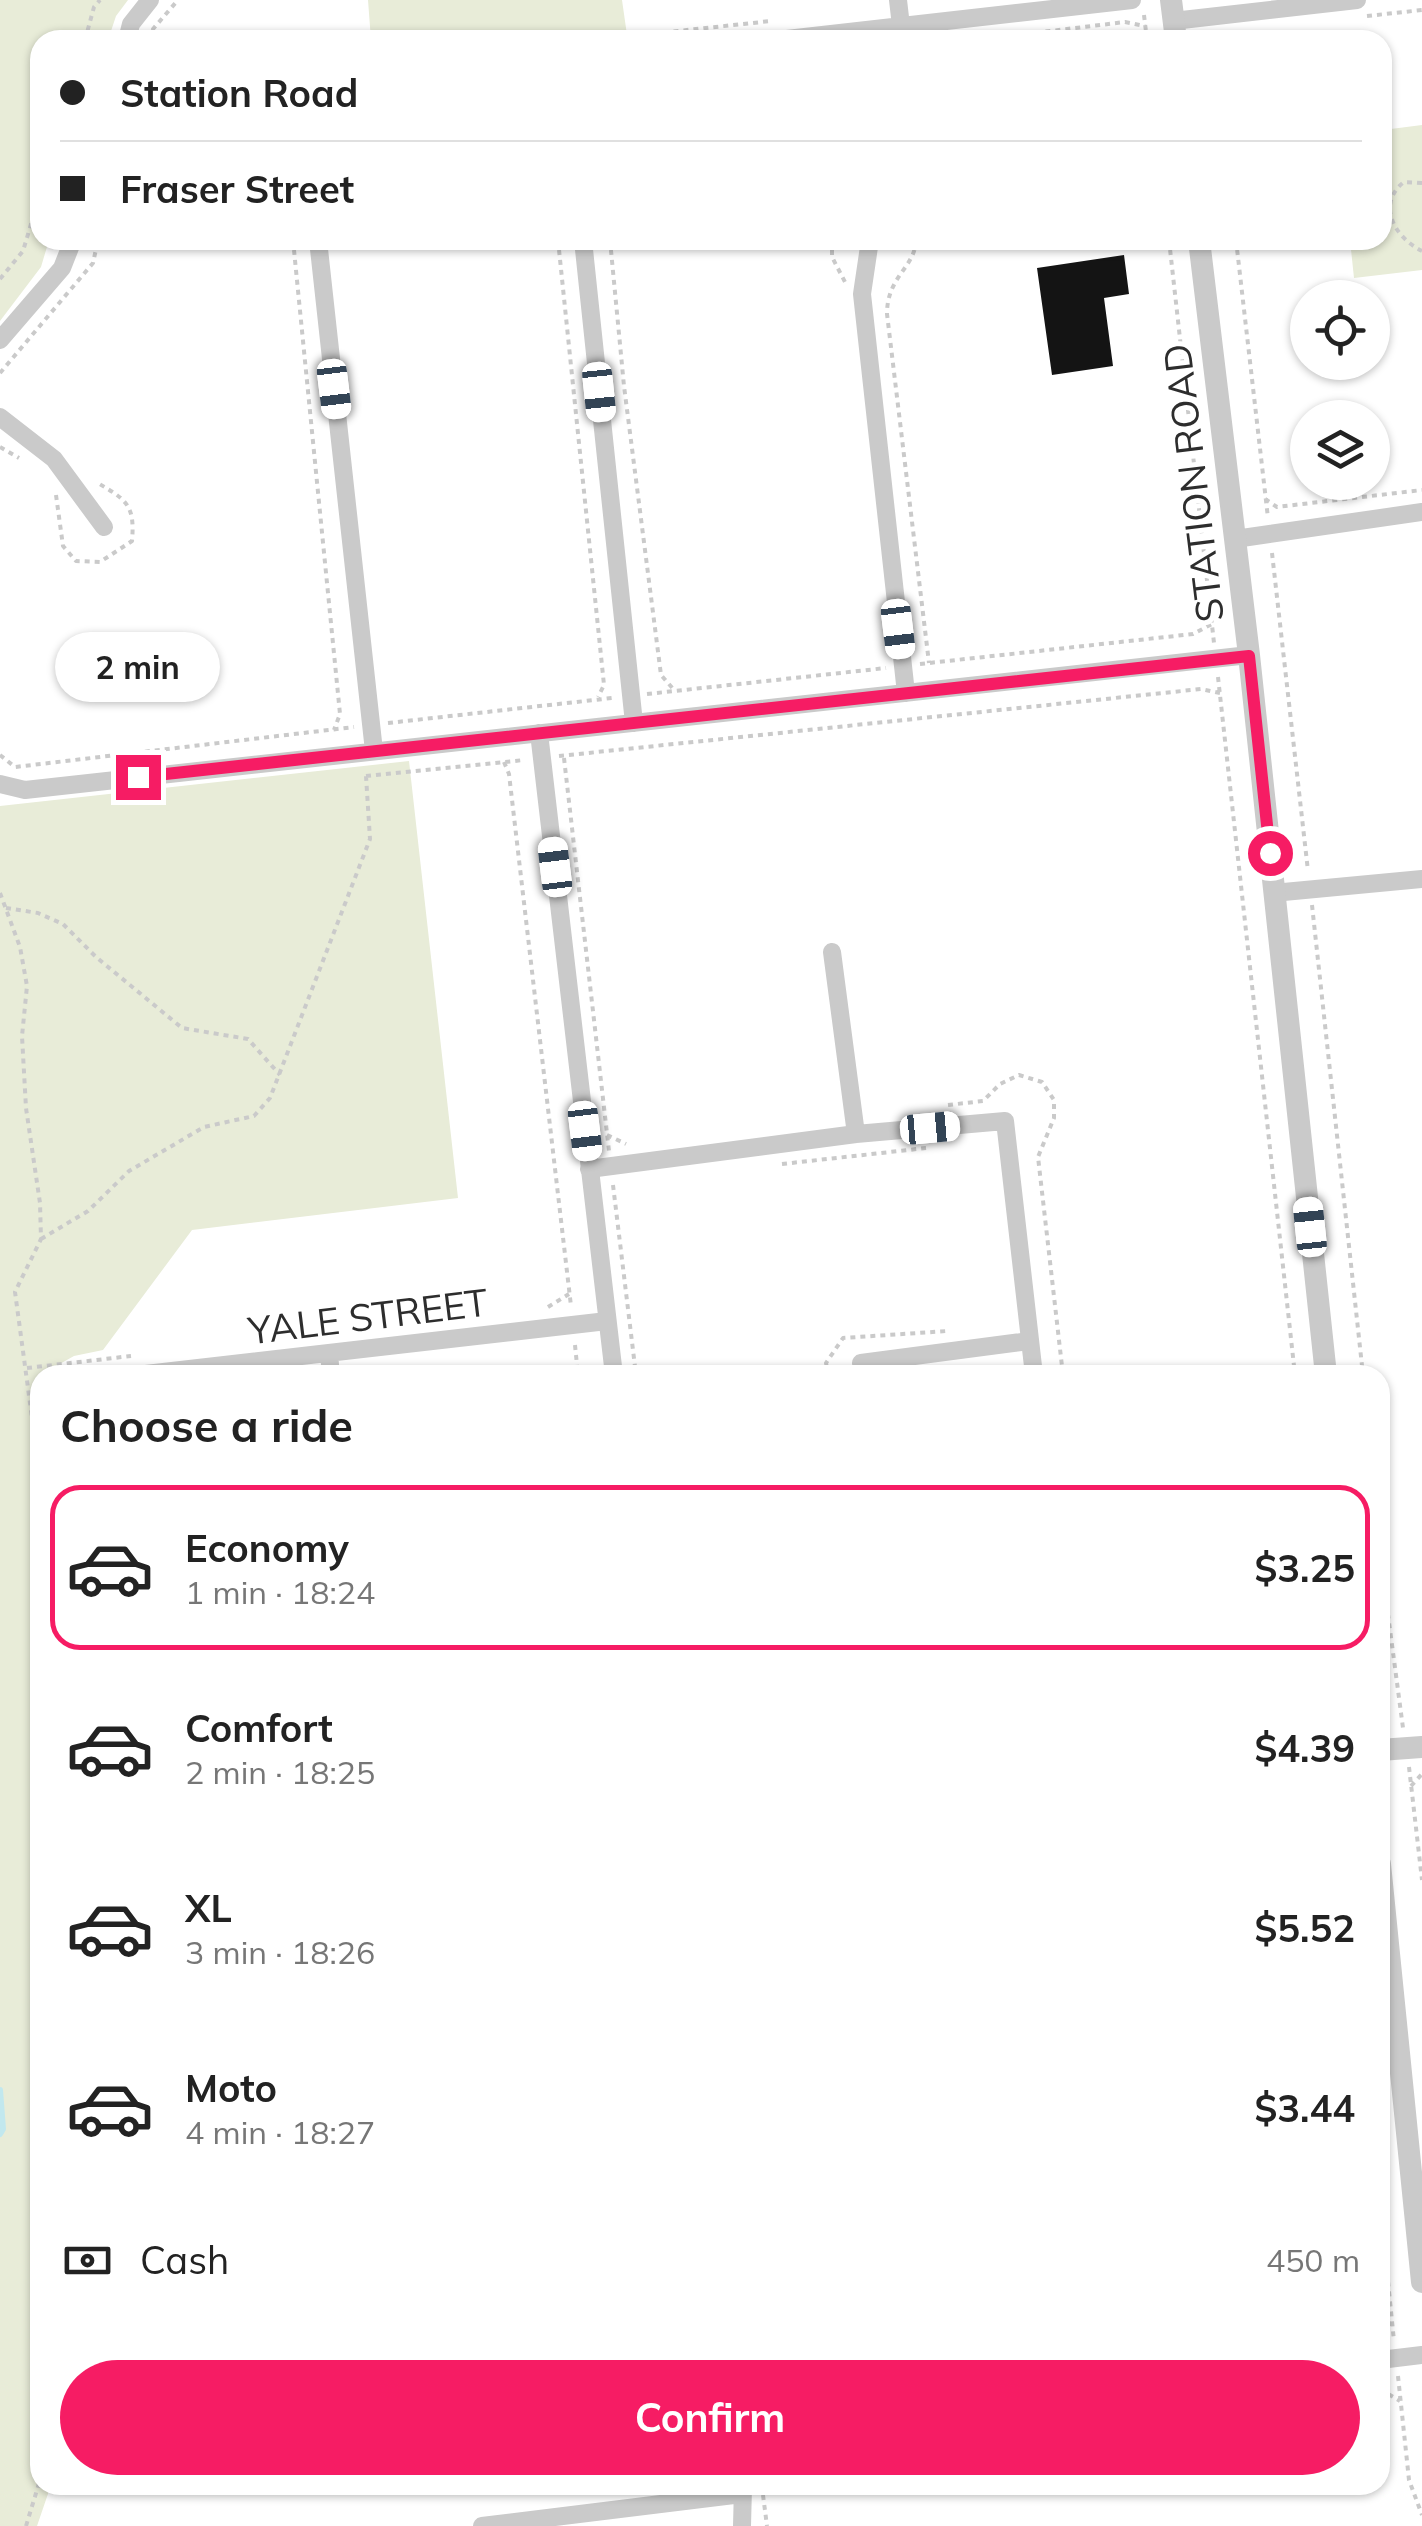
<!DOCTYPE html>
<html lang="en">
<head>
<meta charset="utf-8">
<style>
	:root { --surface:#fff; --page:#f6f6f6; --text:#222; --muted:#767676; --line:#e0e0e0; --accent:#f61c64 }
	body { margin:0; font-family:Mulish,sans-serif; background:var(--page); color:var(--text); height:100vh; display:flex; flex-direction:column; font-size:38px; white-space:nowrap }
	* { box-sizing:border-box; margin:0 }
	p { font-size:32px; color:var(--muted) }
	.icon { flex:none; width:55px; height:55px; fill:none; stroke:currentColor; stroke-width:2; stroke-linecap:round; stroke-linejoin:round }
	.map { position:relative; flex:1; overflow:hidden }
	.side { position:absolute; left:30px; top:1365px; width:1360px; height:1130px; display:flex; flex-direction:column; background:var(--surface); border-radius:30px; box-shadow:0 2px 8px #0004 }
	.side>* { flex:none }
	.banner { position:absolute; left:30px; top:30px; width:1362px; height:220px; border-radius:30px; box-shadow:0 2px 8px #0004; display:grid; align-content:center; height:220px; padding:0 30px; background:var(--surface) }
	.tools { position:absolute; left:1290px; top:280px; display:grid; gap:20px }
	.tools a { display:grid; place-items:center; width:100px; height:100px; border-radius:50%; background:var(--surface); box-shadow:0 2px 8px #0004; font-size:50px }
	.end { position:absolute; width:45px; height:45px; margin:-22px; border:12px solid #f61c64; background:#fff; box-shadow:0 0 0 5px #fff }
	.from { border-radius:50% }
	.bubble { position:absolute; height:70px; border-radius:35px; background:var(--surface); box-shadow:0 2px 8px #0004; font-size:32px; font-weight:700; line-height:70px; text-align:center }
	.car { position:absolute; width:30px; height:60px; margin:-30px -15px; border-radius:12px; box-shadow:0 0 8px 2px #0007; background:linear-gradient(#fff 24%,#345 0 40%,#fff 0 76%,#345 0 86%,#fff 0) }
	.banner b { display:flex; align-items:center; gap:35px; height:95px; font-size:38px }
	.banner b+b { border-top:2px solid var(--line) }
	.banner i { width:25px; height:25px; background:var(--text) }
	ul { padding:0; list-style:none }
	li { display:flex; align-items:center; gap:30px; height:165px; margin:0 20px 15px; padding:0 10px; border:5px solid transparent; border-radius:30px }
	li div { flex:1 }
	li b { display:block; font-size:38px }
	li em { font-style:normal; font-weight:700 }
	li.active { border-color:var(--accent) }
	li>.icon { width:90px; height:90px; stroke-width:1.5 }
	h2 { padding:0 30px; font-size:45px; line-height:120px }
	.pay { display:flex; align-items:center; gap:25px; height:110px; padding:0 30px; font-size:38px }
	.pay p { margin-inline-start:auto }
	.button { display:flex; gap:20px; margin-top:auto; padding:20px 30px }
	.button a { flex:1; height:115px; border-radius:60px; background:var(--accent); color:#fff; font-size:40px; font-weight:700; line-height:115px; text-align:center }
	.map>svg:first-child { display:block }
	.green { fill:#e8ecd8 }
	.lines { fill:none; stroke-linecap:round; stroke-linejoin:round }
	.stream { stroke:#c2e8ee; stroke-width:6 }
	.building { fill:#141414 }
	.path { stroke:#cacaca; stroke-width:4; stroke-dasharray:5 5; stroke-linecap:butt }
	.minor { stroke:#cacaca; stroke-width:18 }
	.tertiary { stroke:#cacaca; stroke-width:22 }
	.route { stroke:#f61c64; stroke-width:12 }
	.labels { text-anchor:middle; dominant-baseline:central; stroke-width:10; stroke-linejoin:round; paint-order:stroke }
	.street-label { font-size:38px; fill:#2d2d2d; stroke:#fff }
</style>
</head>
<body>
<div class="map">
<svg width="1422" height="2526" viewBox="0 0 1422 2526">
	<rect width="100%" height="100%" fill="#fff"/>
	<!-- green -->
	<path class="green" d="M0 0H128L116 16 108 40H40V240H49L41 267 0 321Z
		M368 0H622L627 35 590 40H371Z
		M1422 125V270L1354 278 1350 240H1382L1383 130Z
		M409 761 458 1198 192 1230 103 1350 74 1356 40 1375V2485H51L37 2526H0V806Z"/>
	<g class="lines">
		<!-- stream -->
		<path class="stream" d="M0 2090 3 2129 0 2134"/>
	</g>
	<!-- building -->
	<path class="building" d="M1124 255 1129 294 1104 298 1113 366 1052 375 1037 268Z"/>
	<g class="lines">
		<!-- path -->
		<path class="path" d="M1144 15 1147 40
			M1367 16 1422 10
			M85 40 94 7 100 0
			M151 40 153 29 178 0
			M594 40 771 21
			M976 40 1125 22 1145 26
			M1422 183 1404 182C1376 204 1394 237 1422 251
			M293 240 340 714 334 730
			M558 240 604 685 598 697
			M610 240 624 386 661 675 675 691
			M832 240V257L845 282
			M916 240C915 268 887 276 887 314L929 663
			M1169 240 1214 643
			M1236 240 1268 518
			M0 279 23 251 40 194
			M0 373 93 263 98 240
			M0 447 19 458
			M56 495 63 546 76 561 100 562 132 541C135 505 127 500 96 482
			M1265 499 1277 507 1422 490
			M1272 553 1308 871
			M920 664 1193 634 1212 624
			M1218 677 1295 1375
			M647 694 886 668
			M388 723 612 698
			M0 755 15 767 354 727
			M559 756 1201 689 1220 693
			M564 758 609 1151
			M504 762 509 774 571 1306
			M366 776 524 760
			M0 893 20 947 27 986 22 1036 26 1108 40 1203 41 1239 15 1292 40 1477
			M1312 905 1363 1375
			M6 908 38 913 63 924 96 957 182 1028 248 1039 280 1075
			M948 1105 983 1101 1000 1084 1019 1075 1042 1082 1054 1100V1118L1038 1157 1063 1375
			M607 1135 626 1144
			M782 1164 926 1148
			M613 1185 636 1375
			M41 1239 88 1211 129 1171 204 1127 254 1116 270 1098 370 839 366 776
			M548 1307 569 1294
			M575 1345 578 1375
			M27 1368 131 1356
			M829 1375 826 1363 843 1338 947 1331
			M953 1375 1009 1368 1015 1375
			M1380 1554 1403 1728
			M1409 1767 1422 1880
			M1411 1786 1422 1774
			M1380 2202 1394 2341
			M1380 2332 1391 2322
			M1398 2376 1409 2480 1422 2515
			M1380 2389 1400 2401
			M763 2495 767 2526
			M26 2526 40 2480"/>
		<!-- minor -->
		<path class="minor" d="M898 0 901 26
			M1173 21 1357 0
			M127 40 131 24 150 0
			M778 40 1132 0
			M318 240 374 751
			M583 240 634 723
			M870 240 862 294 906 693
			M0 340 62 268 73 240
			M0 417 54 459 104 527
			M1235 539 1422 512
			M539 733 614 1375
			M0 784 25 790 1249 655
			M1273 893 1422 879
			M832 952 856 1134
			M589 1169 856 1134 1005 1121 1034 1375
			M329 1354 331 1375
			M861 1363 1029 1341
			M137 1375 607 1321
			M1380 2360 1422 2355
			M482 2526 742 2494
			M742 2526 743 2487"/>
		<!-- tertiary -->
		<path class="tertiary" d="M1171 0 1176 40
			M1199 240 1249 655 1326 1375
			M1380 1750 1422 1747
			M1380 1864 1422 2282"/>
	</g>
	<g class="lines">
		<!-- route -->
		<path class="route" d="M138 777 1249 656 1270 853"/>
	</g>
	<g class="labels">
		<!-- street labels -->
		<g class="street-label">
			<text transform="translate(1193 483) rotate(-97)">STATION ROAD</text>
			<text transform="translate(368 1316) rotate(-7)">YALE STREET</text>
		</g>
	</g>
</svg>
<div class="tools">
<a><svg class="icon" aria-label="locate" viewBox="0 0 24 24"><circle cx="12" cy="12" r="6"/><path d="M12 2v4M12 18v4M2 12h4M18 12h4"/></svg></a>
<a><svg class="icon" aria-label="layers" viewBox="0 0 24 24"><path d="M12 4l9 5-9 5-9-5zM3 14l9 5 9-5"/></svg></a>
</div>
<i class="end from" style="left:1270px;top:853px"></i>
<i class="end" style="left:138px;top:777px"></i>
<div class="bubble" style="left:55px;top:632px;width:165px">2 min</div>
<i class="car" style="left:334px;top:389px;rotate:173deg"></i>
<i class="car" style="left:599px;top:392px;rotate:174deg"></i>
<i class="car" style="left:898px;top:629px;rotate:173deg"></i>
<i class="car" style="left:555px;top:867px;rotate:353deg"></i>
<i class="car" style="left:930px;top:1128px;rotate:85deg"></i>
<i class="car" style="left:585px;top:1131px;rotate:173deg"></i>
<i class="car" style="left:1310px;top:1227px;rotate:354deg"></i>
<div class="banner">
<b><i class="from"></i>Station Road</b>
<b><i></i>Fraser Street</b>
</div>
<section class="side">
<h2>Choose a ride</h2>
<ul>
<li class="active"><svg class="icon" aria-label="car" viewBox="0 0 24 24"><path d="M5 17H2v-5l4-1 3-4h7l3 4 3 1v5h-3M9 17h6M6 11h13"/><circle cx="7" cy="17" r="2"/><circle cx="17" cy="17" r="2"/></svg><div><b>Economy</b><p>1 min · 18:24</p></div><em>$3.25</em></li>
<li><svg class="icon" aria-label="car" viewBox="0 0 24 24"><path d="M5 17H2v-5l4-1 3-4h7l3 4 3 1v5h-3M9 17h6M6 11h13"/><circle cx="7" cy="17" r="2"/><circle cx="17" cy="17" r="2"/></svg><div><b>Comfort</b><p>2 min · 18:25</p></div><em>$4.39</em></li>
<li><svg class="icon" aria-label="car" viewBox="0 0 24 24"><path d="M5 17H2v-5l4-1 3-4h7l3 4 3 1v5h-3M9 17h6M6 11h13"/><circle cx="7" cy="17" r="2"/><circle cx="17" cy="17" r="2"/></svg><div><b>XL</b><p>3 min · 18:26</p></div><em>$5.52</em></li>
<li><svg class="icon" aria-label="car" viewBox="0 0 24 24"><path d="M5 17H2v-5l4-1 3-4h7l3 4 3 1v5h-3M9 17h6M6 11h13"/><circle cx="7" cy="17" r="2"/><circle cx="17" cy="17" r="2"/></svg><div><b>Moto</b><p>4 min · 18:27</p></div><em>$3.44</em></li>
</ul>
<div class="pay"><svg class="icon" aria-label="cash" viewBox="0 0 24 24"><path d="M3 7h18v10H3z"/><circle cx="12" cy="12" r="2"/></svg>Cash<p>450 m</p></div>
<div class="button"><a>Confirm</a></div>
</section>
</div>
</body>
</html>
